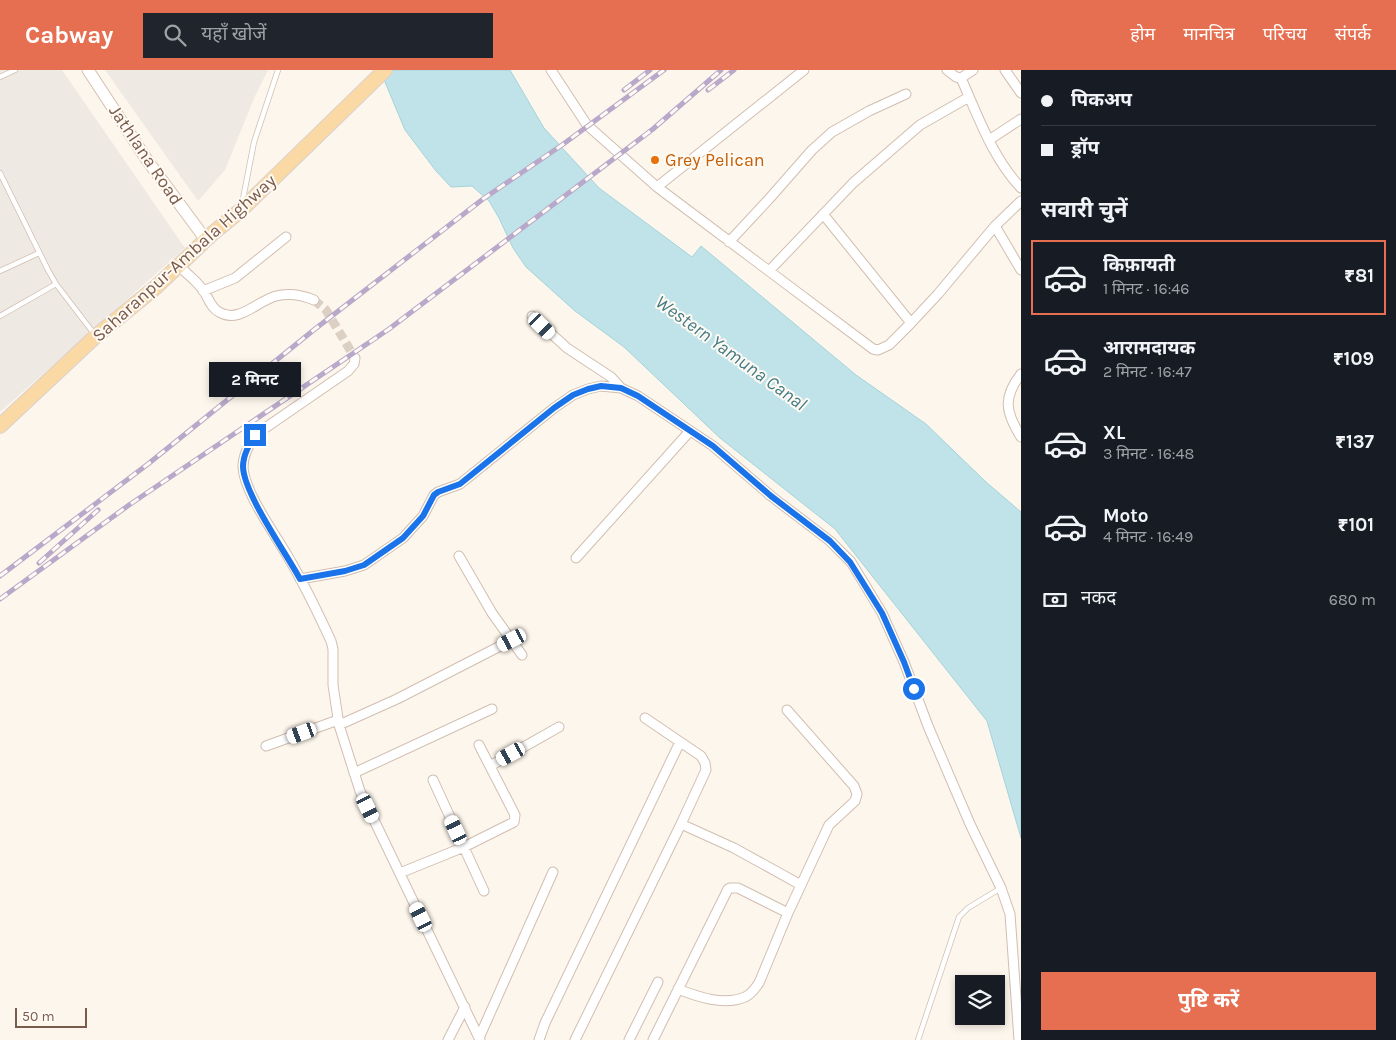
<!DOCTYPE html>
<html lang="hi">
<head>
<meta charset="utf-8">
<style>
	:root { --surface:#171b24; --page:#20242c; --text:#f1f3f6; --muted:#9ea1a6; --line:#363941; --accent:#e76f51 }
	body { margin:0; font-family:Karla,"Noto Sans Devanagari",sans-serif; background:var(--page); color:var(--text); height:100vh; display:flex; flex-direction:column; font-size:19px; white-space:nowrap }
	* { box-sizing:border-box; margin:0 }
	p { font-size:16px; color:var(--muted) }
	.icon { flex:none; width:28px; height:28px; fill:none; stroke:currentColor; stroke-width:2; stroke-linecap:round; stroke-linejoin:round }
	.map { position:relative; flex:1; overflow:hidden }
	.details { display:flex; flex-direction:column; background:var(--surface); width:375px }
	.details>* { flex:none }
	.hud { display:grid; align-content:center; height:110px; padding:0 20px; background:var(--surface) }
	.tools { position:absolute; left:955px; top:905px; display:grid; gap:10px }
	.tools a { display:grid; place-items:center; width:50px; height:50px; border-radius:0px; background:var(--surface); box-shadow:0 2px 8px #0003; font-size:25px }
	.scale { position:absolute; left:15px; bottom:12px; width:72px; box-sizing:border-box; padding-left:5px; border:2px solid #7a5c4d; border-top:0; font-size:14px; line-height:18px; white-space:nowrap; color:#7a5c4d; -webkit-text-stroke:4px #fffaf3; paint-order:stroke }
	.end { position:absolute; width:22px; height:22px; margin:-11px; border:6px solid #1a73e8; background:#fff; box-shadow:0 0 0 2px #fff }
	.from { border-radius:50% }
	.bubble { position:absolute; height:35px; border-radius:0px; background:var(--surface); box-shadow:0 2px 8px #0003; font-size:16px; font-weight:700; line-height:35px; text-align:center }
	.car { position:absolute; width:15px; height:30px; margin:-15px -8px; border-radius:6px; box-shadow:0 0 4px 1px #0007; background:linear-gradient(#fff 24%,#345 0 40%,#fff 0 76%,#345 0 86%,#fff 0) }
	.hud b { display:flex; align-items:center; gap:18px; height:48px; font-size:19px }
	.hud b+b { border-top:1px solid var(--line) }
	.hud i { width:12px; height:12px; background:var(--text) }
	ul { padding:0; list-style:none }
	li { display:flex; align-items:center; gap:15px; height:75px; margin:0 10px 8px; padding:0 10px; border:2px solid transparent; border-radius:0px }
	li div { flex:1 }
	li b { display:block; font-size:19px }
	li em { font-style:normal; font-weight:700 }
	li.active { border-color:var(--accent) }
	li>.icon { width:45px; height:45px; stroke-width:1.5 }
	h2 { padding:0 20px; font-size:22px; line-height:60px }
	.pay { display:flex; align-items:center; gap:12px; height:55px; padding:0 20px; font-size:19px }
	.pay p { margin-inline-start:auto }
	.action { display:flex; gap:10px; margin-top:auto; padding:10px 20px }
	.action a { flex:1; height:58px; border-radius:0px; background:var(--accent); color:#fff; font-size:20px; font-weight:700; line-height:58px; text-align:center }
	header { display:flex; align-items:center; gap:30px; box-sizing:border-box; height:70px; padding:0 25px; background:var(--accent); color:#fff }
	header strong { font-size:24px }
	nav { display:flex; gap:28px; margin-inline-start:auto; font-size:18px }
	.search { width:350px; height:45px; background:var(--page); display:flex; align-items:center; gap:12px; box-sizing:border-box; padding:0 18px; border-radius:0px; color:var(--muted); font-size:19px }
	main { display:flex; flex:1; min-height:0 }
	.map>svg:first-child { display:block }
	.industrial { fill:#efe9e4 }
	.water { fill:#bfe3e8; stroke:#a5d3da }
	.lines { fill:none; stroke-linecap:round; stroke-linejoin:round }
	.street-tunnel { stroke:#dcd0c4; stroke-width:9; stroke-dasharray:9 4.5; stroke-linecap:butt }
	.lane-casing { stroke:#d1beb0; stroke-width:6 }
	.street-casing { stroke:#d1beb0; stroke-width:11 }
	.secondary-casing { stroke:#d6c0b0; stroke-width:13 }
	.primary-casing { stroke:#dad1cd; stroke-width:16 }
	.lane { stroke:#fff; stroke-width:4.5 }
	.street { stroke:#fff; stroke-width:9 }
	.secondary { stroke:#fff; stroke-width:11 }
	.primary { stroke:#fbd9a5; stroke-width:14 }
	.rail-casing { stroke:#b9a8c9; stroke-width:5 }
	.rail { stroke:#fffaf3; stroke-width:3; stroke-dasharray:9; stroke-linecap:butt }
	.route { stroke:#1a73e8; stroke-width:6 }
	.food-dot { fill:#e8710a; stroke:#fffaf3; stroke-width:2 }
	.labels { text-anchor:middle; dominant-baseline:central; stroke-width:4; stroke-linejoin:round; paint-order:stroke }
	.street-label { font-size:18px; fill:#7a5c4d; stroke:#fffaf3 }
	.food-label { font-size:18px; fill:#c56008; stroke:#fffaf3; text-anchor:start }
	.water-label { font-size:19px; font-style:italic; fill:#437c86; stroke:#fffaf3 }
</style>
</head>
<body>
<header>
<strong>Cabway</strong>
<div class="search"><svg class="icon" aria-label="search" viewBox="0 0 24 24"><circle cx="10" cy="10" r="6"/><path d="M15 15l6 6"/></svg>यहाँ खोजें</div>
<nav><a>होम</a><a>मानचित्र</a><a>परिचय</a><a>संपर्क</a></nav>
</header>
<main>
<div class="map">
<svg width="1021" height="970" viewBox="0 0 1021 970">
	<rect width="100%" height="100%" fill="#fdf6ec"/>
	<!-- industrial -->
	<path class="industrial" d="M0 0H62L185 178 0 342Z
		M105 0H268L255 26 225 100 198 131Z"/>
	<!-- water -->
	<path class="water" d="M380 0H510L544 58 599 118 692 187 701 176 856 305 926 354 986 412 1021 442V768L987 651 835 459 720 368 624 277 575 241 526 197 513 178 499 148 489 131 472 116 451 117 436 101 405 60Z"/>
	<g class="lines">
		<!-- street-tunnel -->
		<path class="street-tunnel" d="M314 230 326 240 355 288"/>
		<defs>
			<path id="lane" d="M0 7 15 0
				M0 103 48 200 56 214 95 265
				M242 134 254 72 278 0
				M0 201 39 183
				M0 246 56 214
				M918 970 959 847 968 838 1001 818"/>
			<path id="street" d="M551 0 587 55 657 117 873 279 878 280 889 275 911 253 938 224 995 156 1021 131
				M947 0 956 7 961 8C978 46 992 87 1021 118
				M1005 0 1021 23
				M961 8 973 0
				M989 70 1021 49
				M657 117 804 0
				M823 144 911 253
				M995 156 1021 200
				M729 172 769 129 812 80 832 62 869 41 906 24
				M179 196C187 204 197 211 203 220 209 228 210 237 219 242 239 254 257 231 276 226 288 223 302 225 314 230
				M769 201 853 113 868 100 920 55 969 27
				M203 221 235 208 286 167
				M532 246 567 278 611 307 621 318
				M355 288 354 294 348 301 255 365C249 375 243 385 243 397 244 423 278 468 291 492 306 518 319 545 331 571L333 579V615L339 655 360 721 480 970
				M1021 304C1002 328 1006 343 1021 367
				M459 486 492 543 522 585
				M576 488 690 361
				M300 509 345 501 364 495 403 468 423 446 434 425 438 422 460 414 554 338 573 325 588 319 601 316 621 318 638 326 713 376 771 426 830 471 851 492 882 543 904 592 928 656 970 754 1001 818 1010 844 1019 970
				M339 655 397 629 512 570
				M266 676 338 650
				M490 696 559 657
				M354 703 492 639
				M433 710 484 821
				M681 754 734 778 801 815
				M400 803 464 777 514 752 515 745 479 675
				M678 919C698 927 724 936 745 927 752 924 755 918 759 913L788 843 829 755 855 731 857 724 854 716 787 640
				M479 968 553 802
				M448 970 465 937
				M539 970 545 953 680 672
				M575 970 681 754 706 700 705 693 701 686 645 648
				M629 970 658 912
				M653 970 728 819 730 818H738L788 843"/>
			<path id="secondary" d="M88 0 147 90 206 170"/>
			<path id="primary" d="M0 356 96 266 156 217 213 163 241 140 385 0"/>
		</defs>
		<!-- lane casing -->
		<use href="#lane" class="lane-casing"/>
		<!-- street casing -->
		<use href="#street" class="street-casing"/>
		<!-- secondary casing -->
		<use href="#secondary" class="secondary-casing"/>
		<!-- primary casing -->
		<use href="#primary" class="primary-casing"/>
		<!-- lane -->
		<use href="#lane" class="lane"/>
		<!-- street -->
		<use href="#street" class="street"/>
		<!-- secondary -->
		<use href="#secondary" class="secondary"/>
		<!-- primary -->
		<use href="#primary" class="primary"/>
		<defs>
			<path id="rail" d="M624 20 650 0
				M708 20 734 0
				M39 493 98 440
				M0 506 148 394 315 259 483 129 562 75 664 0
				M0 529 129 435 389 259 653 59 721 0"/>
		</defs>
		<!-- rail casing -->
		<use href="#rail" class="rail-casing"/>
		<!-- rail -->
		<use href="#rail" class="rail"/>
	</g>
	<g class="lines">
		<!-- route -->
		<path class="route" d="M255 365C249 375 243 385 243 397 244 424 286 483 300 509L345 501 364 495 403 468 423 446 434 425 438 422 460 414 554 338 573 325 588 319 601 316 621 318 638 326 713 376 771 426 830 471 850 492 882 543 904 592 914 619"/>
	</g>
	<!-- markers -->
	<circle class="food-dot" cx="655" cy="90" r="5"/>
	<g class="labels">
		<!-- street labels -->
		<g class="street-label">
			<text transform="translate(146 85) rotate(56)">Jathlana Road</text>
			<text transform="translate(184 188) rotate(-42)">Saharanpur-Ambala Highway</text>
		</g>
		<!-- food labels -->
		<g class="food-label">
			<text x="665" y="90">Grey Pelican</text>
		</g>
		<!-- water labels -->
		<g class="water-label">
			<text transform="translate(731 283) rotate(36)">Western Yamuna Canal</text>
		</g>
	</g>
</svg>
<div class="tools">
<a><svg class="icon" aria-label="layers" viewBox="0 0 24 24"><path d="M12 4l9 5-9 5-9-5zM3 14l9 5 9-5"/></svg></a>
</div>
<div class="scale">50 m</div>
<i class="end from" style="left:914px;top:619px"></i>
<i class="end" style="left:255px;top:365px"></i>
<div class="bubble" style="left:209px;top:292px;width:92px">2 मिनट</div>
<i class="car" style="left:542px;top:256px;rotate:135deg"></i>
<i class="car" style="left:512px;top:570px;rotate:243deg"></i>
<i class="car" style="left:302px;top:663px;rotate:250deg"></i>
<i class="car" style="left:511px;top:684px;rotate:241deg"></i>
<i class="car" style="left:368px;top:738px;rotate:154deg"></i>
<i class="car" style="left:456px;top:760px;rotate:335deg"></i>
<i class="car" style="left:421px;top:847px;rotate:334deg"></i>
</div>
<section class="details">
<div class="hud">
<b><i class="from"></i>पिकअप</b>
<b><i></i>ड्रॉप</b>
</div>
<h2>सवारी चुनें</h2>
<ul>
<li class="active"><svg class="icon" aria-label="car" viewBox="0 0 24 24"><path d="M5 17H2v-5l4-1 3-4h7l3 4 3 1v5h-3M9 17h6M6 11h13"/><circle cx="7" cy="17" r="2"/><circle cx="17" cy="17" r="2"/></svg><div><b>किफ़ायती</b><p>1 मिनट · 16:46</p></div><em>₹81</em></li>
<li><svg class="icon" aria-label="car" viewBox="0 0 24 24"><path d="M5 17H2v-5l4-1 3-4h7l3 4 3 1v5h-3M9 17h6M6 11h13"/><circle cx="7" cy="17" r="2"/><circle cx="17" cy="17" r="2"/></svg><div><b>आरामदायक</b><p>2 मिनट · 16:47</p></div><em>₹109</em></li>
<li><svg class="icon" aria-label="car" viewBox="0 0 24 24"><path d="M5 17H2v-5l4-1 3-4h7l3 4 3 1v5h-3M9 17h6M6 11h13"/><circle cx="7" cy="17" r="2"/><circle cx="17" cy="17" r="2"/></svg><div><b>XL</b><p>3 मिनट · 16:48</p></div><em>₹137</em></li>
<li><svg class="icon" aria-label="car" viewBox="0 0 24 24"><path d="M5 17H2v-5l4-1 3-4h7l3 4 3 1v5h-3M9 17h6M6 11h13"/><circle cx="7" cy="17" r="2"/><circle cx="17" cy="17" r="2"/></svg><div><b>Moto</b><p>4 मिनट · 16:49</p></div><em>₹101</em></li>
</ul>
<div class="pay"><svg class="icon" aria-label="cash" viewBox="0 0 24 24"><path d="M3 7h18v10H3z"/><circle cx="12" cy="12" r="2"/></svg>नकद<p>680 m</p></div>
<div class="action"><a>पुष्टि करें</a></div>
</section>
</main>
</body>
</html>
